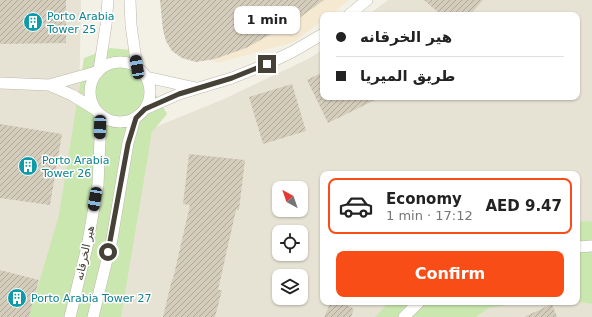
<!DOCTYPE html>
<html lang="en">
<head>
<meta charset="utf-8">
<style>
	:root { --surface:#fff; --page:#f6f6f6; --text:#222; --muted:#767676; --line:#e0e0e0; --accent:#f94d18 }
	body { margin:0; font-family:"DejaVu Sans",Cairo,sans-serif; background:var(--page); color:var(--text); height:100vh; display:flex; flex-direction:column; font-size:15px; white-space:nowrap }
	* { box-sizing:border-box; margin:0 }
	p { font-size:13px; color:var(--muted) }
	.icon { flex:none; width:22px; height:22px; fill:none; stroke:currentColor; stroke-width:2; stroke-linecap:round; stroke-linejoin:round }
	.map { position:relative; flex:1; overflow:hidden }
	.sheet { position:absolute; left:320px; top:171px; width:260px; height:134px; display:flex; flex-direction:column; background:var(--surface); border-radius:8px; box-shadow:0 1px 3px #0004 }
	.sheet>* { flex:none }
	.guide { position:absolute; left:320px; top:12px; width:260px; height:88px; border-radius:8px; box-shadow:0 1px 3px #0004; display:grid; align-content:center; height:88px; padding:0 16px; background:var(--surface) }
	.needle { width:26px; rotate:320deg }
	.fabs { position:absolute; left:272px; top:181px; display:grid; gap:8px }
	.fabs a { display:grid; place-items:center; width:36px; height:36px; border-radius:8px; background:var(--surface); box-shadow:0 1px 3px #0004; font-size:20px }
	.end { position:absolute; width:18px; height:18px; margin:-9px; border:5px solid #464136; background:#fff; box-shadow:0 0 0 2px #fff }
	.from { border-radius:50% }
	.bubble { position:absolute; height:28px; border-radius:8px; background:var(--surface); box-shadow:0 1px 3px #0004; font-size:13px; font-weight:800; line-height:28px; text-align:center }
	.car { position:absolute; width:12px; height:24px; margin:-12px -6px; border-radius:5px; box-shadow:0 0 3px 1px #0007; background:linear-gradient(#222 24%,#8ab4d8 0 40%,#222 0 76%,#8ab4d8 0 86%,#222 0) }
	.guide b { display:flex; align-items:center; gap:14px; height:38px; font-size:15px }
	.guide b+b { border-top:1px solid var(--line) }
	.guide i { width:10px; height:10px; background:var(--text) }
	ul { padding:7px 0 0; list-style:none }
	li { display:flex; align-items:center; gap:12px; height:56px; margin:0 8px 6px; padding:0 8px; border:2px solid transparent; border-radius:8px }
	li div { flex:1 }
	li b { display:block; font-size:15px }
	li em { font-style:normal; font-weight:800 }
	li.on { border-color:var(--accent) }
	li>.icon { width:36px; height:36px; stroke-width:1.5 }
	.primary-button { display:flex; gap:8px; margin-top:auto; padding:8px 16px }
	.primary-button a { flex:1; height:46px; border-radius:8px; background:var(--accent); color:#fff; font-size:16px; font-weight:800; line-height:46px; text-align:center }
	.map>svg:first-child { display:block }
	.residential { fill:#e7e3d4; fill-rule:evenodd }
	.commercial { fill:#f5e9d1 }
	.green { fill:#c9e7af }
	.building { fill:url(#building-hatch) }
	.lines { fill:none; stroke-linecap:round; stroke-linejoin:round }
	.minor-casing { stroke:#beb9a9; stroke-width:12 }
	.minor { stroke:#fff; stroke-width:11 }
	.route { stroke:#464136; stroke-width:5 }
	.labels { text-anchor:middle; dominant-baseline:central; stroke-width:3; stroke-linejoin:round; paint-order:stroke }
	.culture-label { font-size:11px; fill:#0d838f; stroke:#fff; text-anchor:start }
	.street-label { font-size:11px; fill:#464136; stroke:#fff }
</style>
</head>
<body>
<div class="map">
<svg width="592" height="317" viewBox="0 0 592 317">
	<defs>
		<pattern id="building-hatch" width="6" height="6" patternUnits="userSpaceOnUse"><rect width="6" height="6" fill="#d5cdbc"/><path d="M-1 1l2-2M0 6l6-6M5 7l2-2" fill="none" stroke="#afa89a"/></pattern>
	</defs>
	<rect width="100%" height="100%" fill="#f3f0e6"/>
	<!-- residential -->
	<path class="residential" d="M0 0H81L79 110 70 198 39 317H0Z
		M388 0H592V230L577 232V174H323V302H407L392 317H116L153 128 224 99 312 57 323 49V97H577V15H368ZM279 188H301V210H279ZM279 232H301V254H279ZM279 276H301V298H279Z
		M524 302H577L592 304V317H476L489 308Z"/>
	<!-- commercial -->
	<path class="commercial" d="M168 0H349L330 15H323V20L294 42 218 63 172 41Z"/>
	<!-- green -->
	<path class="green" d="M110 48 130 50 167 114 152 132 121 317H29L59 215 84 58Z
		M592 221V304L577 302V222Z
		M389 302H524L489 308 476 317H375Z"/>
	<!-- building -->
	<path class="building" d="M0 0H66V43L0 44Z
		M160 0H324L295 21 246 48 215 59 196 62 182 58 172 51 166 41 163 30Z
		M424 0H483L470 15H441Z
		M323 72V97H381L328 123 307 80Z
		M292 84 306 131 263 144 249 97Z
		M0 124 62 134 50 205 0 198Z
		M189 154 245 160 239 210H236L218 290H222L215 317H163L172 279H173L190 205 183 204Z
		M0 270 39 280 29 317H0Z
		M331 302H341L354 309 351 317H324Z
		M552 304 557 317H524Z"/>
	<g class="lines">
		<defs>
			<path id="minor" d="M130 0 131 25 137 67
				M349 15 367 0
				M90 92a30 30 0 1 1 60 0a30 30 0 1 1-60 0Z
				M99 70 106 25 108 0
				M146 77 196 88
				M0 83 49 85 72 95 93 108
				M49 85 96 72
				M145 109 179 94 232 78 267 64 292 52 323 34
				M577 247 592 246
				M70 317 87 247 98 185 101 116
				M93 317 112 239 128 143 135 118
				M404 317 419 302"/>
		</defs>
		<!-- minor casing -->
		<use href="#minor" class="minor-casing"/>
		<!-- minor -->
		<use href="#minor" class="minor"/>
	</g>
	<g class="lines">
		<!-- route -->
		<path class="route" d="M108 252 128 144 136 118 145 109 179 94 232 78 267 64"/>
	</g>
	<!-- icons -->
	<defs>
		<symbol id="building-disc" viewBox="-11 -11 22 22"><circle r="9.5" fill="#0f9aa8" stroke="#fff"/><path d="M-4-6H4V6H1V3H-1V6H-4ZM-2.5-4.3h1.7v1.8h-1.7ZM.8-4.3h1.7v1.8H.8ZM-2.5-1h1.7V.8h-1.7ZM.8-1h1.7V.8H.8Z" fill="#fff"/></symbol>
	</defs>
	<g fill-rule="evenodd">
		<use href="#building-disc" x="22" y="11" width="22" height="22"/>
		<use href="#building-disc" x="17" y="155" width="22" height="22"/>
		<use href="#building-disc" x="6" y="287" width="22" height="22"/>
	</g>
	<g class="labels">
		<!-- culture labels -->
		<g class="culture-label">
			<text x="47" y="16">Porto Arabia<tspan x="47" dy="13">Tower 25</tspan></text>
			<text x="42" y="160">Porto Arabia<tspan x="42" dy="13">Tower 26</tspan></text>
			<text x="31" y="298">Porto Arabia Tower 27</text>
		</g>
		<!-- street labels -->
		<g class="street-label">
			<text transform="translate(85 253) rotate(-78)">هير الخرقانه</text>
		</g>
	</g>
</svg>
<div class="fabs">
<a><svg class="needle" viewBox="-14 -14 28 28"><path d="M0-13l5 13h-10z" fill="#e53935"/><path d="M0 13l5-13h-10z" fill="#767676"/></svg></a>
<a><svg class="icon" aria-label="locate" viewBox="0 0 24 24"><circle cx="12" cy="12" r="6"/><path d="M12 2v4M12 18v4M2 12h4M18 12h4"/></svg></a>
<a><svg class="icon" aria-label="layers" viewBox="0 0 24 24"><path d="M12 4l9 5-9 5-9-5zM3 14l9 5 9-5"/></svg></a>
</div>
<i class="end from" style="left:108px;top:252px"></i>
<i class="end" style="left:267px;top:64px"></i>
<div class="bubble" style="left:234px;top:6px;width:66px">1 min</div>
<i class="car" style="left:137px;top:67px;rotate:350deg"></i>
<i class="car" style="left:100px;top:127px;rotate:182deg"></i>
<i class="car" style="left:95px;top:199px;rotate:190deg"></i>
<div class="guide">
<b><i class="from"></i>هير الخرقانه</b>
<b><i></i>طريق الميريا</b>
</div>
<section class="sheet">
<ul>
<li class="on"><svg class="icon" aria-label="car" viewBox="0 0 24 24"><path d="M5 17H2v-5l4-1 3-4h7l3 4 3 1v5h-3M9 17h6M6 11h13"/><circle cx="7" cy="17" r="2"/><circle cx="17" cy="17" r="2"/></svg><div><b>Economy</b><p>1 min · 17:12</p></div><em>AED 9.47</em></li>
</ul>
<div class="primary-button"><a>Confirm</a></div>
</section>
</div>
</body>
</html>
